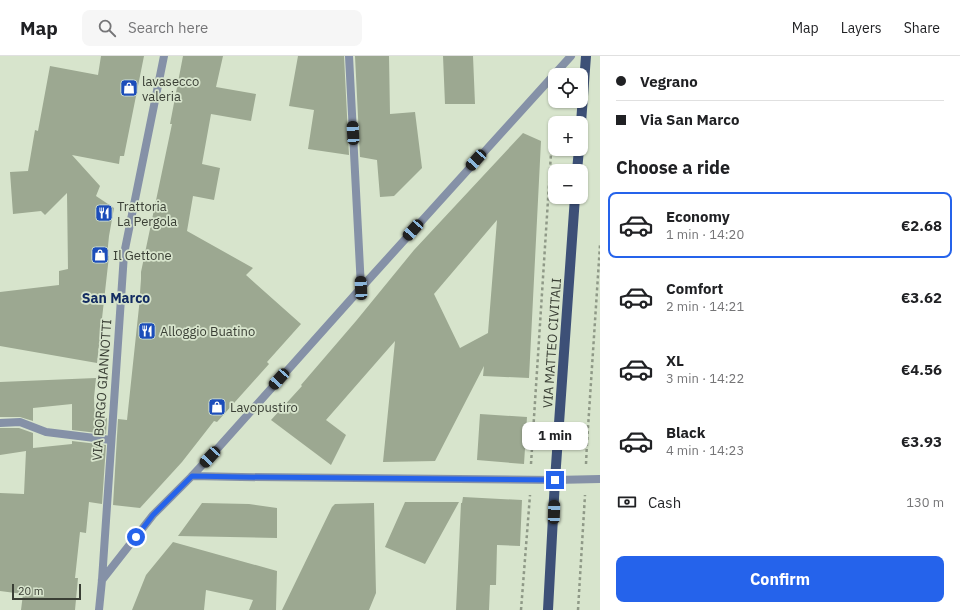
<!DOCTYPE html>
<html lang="en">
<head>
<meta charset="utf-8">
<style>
	:root { --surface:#fff; --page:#f6f6f6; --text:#202124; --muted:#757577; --line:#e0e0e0; --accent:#2563eb }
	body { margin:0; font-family:"IBM Plex Sans",sans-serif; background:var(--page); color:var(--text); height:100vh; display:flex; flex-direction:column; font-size:15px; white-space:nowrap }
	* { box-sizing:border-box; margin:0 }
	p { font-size:13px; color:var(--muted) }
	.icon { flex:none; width:22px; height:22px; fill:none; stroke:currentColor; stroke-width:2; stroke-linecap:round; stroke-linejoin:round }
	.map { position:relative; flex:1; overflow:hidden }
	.panel { display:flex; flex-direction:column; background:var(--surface); width:360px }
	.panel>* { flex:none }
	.guide { display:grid; align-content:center; height:88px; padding:0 16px; background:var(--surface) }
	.controls { position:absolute; left:548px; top:12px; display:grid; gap:8px }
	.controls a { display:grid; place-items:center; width:40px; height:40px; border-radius:8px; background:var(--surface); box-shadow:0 1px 3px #0004; font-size:20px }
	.scale { position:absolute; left:12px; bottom:10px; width:69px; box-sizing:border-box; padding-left:4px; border:2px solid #3a3f35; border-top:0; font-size:11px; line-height:14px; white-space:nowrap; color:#3a3f35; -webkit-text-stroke:3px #d7e4cc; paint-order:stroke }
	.end { position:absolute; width:18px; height:18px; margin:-9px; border:5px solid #2563eb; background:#fff; box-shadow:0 0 0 2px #fff }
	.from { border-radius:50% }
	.bubble { position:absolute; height:28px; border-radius:8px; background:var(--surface); box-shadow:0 1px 3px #0004; font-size:13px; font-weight:700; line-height:28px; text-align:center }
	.car { position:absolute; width:12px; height:24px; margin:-12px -6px; border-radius:5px; box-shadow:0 0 3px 1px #0007; background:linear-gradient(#222 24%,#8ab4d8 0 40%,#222 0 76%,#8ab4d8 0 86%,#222 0) }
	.guide b { display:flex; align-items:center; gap:14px; height:38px; font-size:15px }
	.guide b+b { border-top:1px solid var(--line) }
	.guide i { width:10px; height:10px; background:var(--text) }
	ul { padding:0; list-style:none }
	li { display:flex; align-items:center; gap:12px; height:66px; margin:0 8px 6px; padding:0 8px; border:2px solid transparent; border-radius:8px }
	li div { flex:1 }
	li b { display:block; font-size:15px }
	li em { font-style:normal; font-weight:700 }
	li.active { border-color:var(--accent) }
	li>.icon { width:36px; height:36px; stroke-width:1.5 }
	h2 { padding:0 16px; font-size:18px; line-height:48px }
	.pay { display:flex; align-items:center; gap:10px; height:44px; padding:0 16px; font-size:15px }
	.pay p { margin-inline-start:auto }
	.action { display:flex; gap:8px; margin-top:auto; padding:8px 16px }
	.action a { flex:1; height:46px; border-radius:8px; background:var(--accent); color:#fff; font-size:16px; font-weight:700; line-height:46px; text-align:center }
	header { display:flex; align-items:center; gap:24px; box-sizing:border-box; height:56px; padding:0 20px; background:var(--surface); border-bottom:1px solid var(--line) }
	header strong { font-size:19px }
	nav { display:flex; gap:22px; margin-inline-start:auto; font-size:14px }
	.search { width:280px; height:36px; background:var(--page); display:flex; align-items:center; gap:10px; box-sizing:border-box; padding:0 14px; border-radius:8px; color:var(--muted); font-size:15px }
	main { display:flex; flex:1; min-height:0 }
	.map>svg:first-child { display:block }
	.building { fill:#9ca891; fill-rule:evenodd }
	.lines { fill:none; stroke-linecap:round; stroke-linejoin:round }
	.path { stroke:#8f9987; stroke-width:2.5; stroke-dasharray:3 3; stroke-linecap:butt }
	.service { stroke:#8591a7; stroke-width:8 }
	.minor { stroke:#8591a7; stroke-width:8 }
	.tertiary { stroke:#8591a7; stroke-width:8 }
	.primary { stroke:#3d5077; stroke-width:10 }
	.route { stroke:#2563eb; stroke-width:5 }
	.labels { text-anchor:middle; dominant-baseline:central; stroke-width:3.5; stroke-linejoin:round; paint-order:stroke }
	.poi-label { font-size:13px; fill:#3a3f35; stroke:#d7e4cc; text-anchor:start }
	.street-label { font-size:13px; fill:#3a3f35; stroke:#d7e4cc }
	.neighbourhood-label { font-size:14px; font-weight:bold; fill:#122b61; stroke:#d7e4cc }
</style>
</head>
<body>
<header>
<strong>Map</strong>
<div class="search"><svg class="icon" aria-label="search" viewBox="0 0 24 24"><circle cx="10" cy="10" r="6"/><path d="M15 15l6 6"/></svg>Search here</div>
<nav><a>Map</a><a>Layers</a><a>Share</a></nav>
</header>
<main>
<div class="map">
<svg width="600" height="554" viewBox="0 0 600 554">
	<rect width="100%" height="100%" fill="#d7e4cc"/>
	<!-- building -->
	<path class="building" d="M101 0H144L124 100H120L119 108 72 99 100 130 96 140 114 152 109 180 107 200H109L97 307 0 290V236L59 229V215L68 213 67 137 45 159 41 155 13 158 10 116 28 115 35 74 38 75 50 10 98 19Z
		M183 0H223L216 31 256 38 251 65 211 58 202 108 220 112 214 144 193 140 187 175 253 212 246 219 301 268 267 306 269 308 217 366 214 365 182 406 140 452 113 449 118 363 127 364 139 251 141 223V216L172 68H170Z
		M298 0H344L349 99 308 93 314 54 289 50Z
		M355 0H389L390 58 415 56 422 112 394 140 380 141 377 104 360 101Z
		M443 0H473L475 48H445Z
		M523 77 541 85 529 322 483 320 484 310 435 405 383 406 395 285 326 364 346 379 331 409 271 364 302 330 301 329 356 265 414 194ZM497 164 488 277 460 292 434 238Z
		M96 322 94 342 95 361 107 362 106 378 72 374V348L33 352V365L20 361H0V326Z
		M480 358 527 361 524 408 477 404Z
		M0 372H19L33 377V392L72 388V385L106 389 102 448 89 446 86 477 80 476 75 522H78L75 554H21L23 538 0 535V437L24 438 26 395 0 399Z
		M463 441 522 444 520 490 497 489 496 529H490L489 554H456L461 447H462Z
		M405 446H459L425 508 385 491Z
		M202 447 249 448 277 452V482L178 480Z
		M374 447 376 537 369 554H282L332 451 335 448Z
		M173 486 277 515 276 554H249L253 544 206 534 204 554H132L146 519Z"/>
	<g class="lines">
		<!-- path -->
		<path class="path" d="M531 408 552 82H555
			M586 408 587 387 600 189
			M521 554 530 439
			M578 554 585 439"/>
		<!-- service -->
		<path class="service" d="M0 367 20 366 46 376 111 384"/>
		<!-- minor -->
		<path class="minor" d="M349 0 361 232"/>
		<!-- tertiary -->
		<path class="tertiary" d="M192 420 241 421 555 424 600 423
			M102 524 153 459 192 420 218 392 361 232 571 0
			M99 554 102 524 124 198 164 0"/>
		<!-- primary -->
		<path class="primary" d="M581 67 586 0
			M577 115 579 93
			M548 554 555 424 575 141"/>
	</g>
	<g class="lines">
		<!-- route -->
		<path class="route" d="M136 481 153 459 192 420 241 421 555 424"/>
	</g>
	<!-- icons -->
	<defs>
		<symbol id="shop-square" viewBox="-11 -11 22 22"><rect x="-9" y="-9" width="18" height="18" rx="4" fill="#1c4dba" stroke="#d7e4cc"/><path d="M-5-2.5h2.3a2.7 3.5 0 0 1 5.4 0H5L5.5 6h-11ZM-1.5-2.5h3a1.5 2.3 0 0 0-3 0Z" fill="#fff"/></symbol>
		<symbol id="restaurant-square" viewBox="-11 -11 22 22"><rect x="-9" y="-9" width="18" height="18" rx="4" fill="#1c4dba" stroke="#d7e4cc"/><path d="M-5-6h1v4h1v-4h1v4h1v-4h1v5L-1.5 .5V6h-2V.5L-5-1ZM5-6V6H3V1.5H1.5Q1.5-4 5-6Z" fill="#fff"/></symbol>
	</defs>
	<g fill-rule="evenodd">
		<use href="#shop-square" x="119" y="22" width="20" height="20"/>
		<use href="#restaurant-square" x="94" y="147" width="20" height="20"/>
		<use href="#shop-square" x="90" y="189" width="20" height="20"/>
		<use href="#restaurant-square" x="137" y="265" width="20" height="20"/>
		<use href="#shop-square" x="207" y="341" width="20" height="20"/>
	</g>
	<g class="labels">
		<!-- poi labels -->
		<g class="poi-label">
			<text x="142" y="25">lavasecco<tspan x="142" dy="15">valeria</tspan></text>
			<text x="117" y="150">Trattoria<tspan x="117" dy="15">La Pergola</tspan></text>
			<text x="113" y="199">Il Gettone</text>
			<text x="160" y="275">Alloggio Buatino</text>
			<text x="230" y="351">Lavopustiro</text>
		</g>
		<!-- street labels -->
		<g class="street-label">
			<text transform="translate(552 287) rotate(-86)">VIA MATTEO CIVITALI</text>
			<text transform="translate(102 334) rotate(-86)">VIA BORGO GIANNOTTI</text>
		</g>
		<!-- neighbourhood labels -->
		<g class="neighbourhood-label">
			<text x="116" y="242">San Marco</text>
		</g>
	</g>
</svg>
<div class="controls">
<a><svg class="icon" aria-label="locate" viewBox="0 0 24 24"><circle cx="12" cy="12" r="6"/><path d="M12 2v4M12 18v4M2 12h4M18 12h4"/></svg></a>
<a>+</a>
<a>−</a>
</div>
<div class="scale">20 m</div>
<i class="end from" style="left:136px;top:481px"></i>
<i class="end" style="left:555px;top:424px"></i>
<div class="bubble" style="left:522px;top:366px;width:66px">1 min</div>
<i class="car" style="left:353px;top:77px;rotate:357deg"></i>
<i class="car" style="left:476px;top:104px;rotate:222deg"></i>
<i class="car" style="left:413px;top:174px;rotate:222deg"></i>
<i class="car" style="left:361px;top:232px;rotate:357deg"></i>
<i class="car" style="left:279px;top:323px;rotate:222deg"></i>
<i class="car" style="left:210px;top:401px;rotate:223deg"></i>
<i class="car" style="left:554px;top:456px;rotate:2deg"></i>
</div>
<section class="panel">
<div class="guide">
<b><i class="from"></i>Vegrano</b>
<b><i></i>Via San Marco</b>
</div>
<h2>Choose a ride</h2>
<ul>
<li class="active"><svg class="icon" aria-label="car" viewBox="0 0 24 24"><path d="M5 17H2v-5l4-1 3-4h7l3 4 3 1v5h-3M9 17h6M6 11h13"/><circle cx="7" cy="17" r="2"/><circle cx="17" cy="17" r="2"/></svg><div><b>Economy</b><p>1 min · 14:20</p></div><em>€2.68</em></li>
<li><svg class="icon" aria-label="car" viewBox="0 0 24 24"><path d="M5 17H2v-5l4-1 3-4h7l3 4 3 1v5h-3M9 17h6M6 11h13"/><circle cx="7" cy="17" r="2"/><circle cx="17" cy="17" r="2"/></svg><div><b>Comfort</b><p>2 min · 14:21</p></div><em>€3.62</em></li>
<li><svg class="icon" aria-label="car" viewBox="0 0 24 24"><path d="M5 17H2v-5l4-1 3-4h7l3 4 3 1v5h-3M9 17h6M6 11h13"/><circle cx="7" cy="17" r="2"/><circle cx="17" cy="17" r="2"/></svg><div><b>XL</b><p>3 min · 14:22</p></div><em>€4.56</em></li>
<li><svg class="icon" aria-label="car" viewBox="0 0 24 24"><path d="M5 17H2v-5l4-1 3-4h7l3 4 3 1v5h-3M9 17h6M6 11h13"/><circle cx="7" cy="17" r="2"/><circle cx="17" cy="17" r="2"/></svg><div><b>Black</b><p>4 min · 14:23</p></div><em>€3.93</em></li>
</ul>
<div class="pay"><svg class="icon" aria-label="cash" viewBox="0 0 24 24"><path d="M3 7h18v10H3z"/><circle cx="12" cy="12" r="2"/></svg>Cash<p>130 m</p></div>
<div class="action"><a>Confirm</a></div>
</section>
</main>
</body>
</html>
